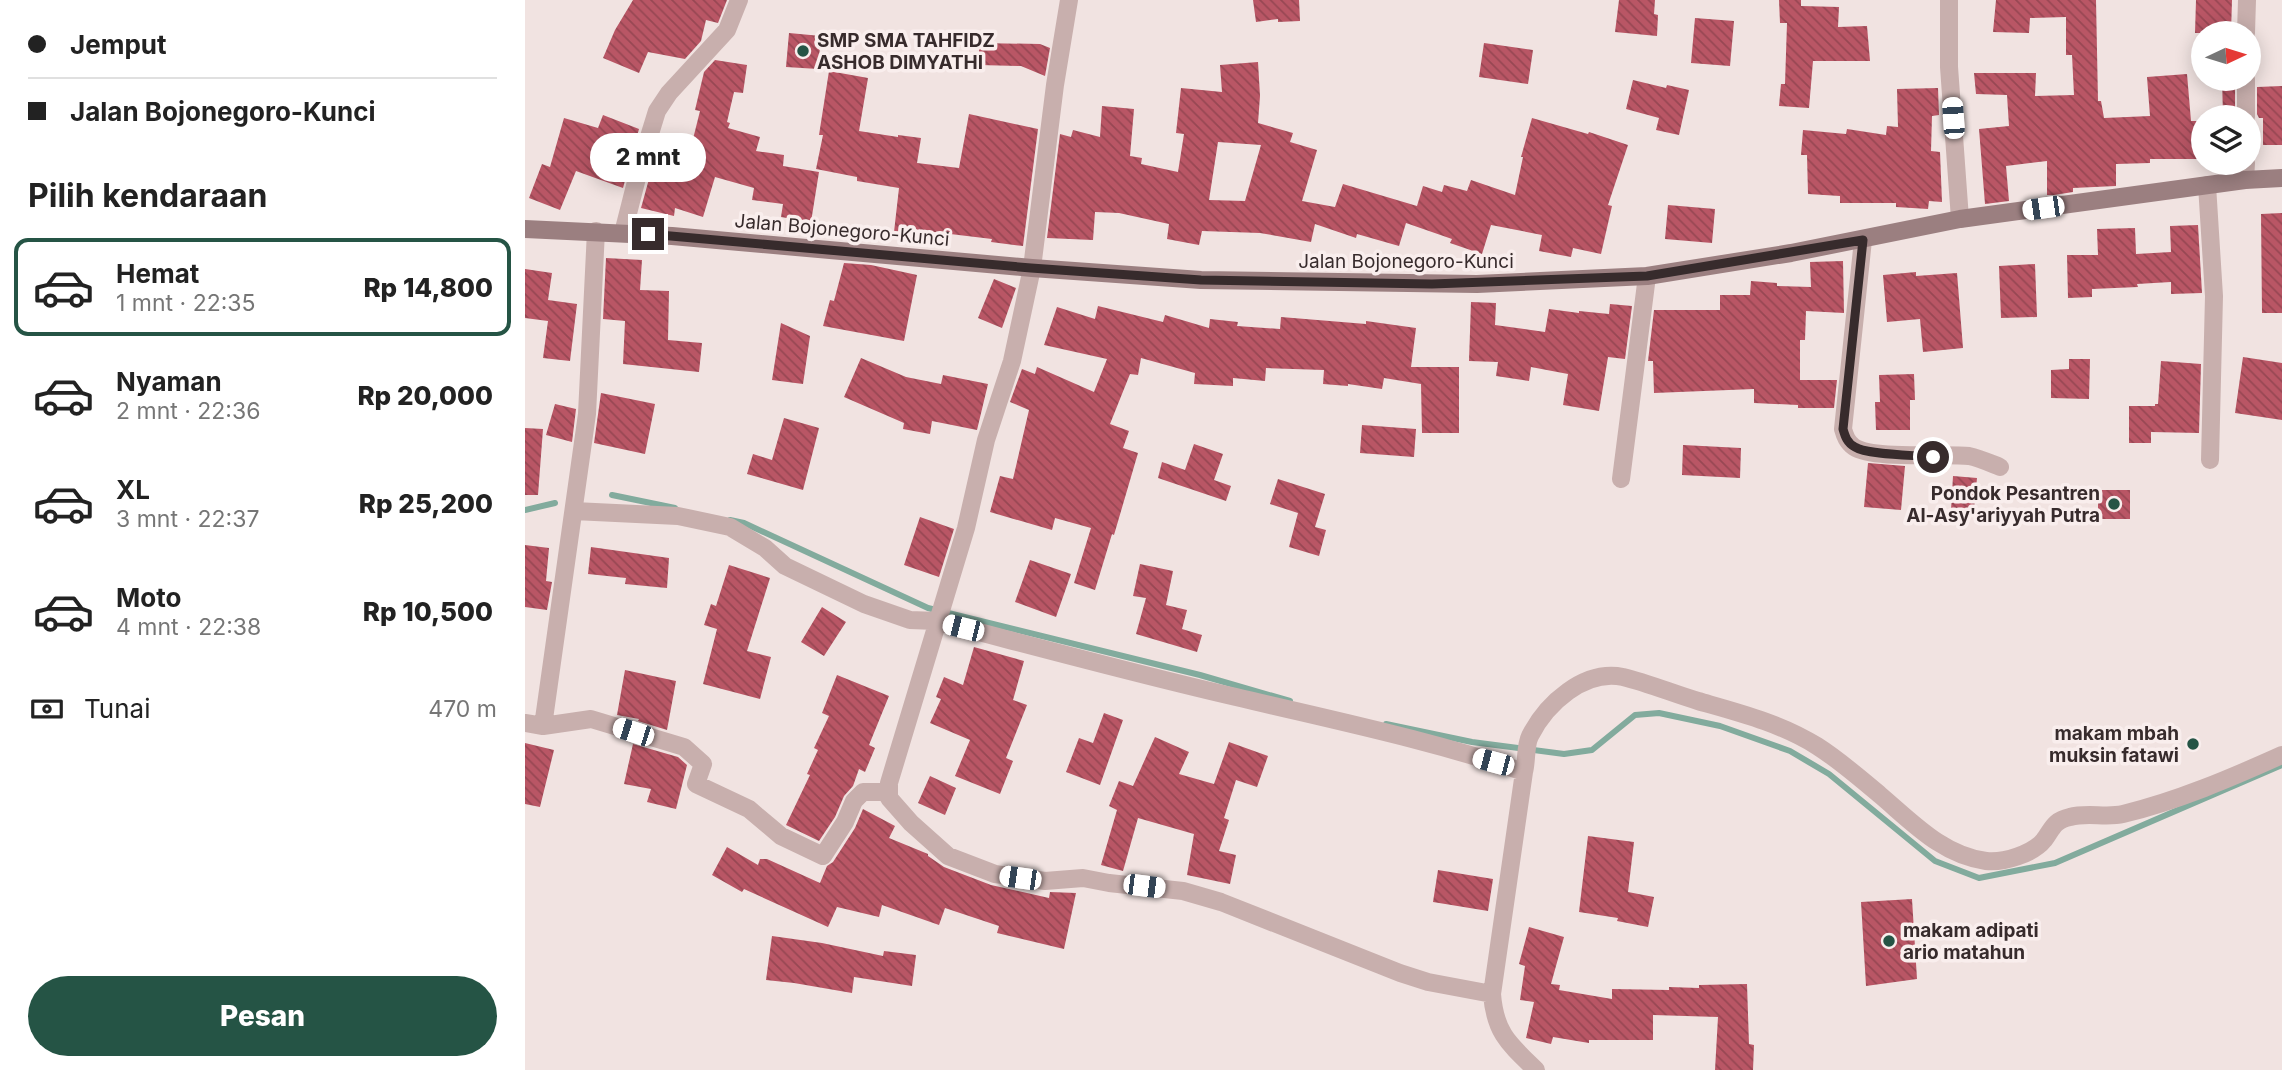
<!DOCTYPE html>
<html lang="id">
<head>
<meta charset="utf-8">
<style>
	:root { --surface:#fff; --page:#f2f2f2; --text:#222; --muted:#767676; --line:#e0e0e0; --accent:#255445 }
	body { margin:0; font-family:Inter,sans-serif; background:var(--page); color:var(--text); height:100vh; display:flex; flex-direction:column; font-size:26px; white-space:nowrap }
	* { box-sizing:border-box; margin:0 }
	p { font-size:23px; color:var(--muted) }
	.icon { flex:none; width:38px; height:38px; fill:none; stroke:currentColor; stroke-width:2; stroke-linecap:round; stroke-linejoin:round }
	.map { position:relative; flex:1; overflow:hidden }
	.panel { display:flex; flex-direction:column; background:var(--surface); width:525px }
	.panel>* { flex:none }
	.hud { display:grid; align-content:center; height:154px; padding:0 28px; background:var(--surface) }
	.needle { width:46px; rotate:86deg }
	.controls { position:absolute; left:1666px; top:21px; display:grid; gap:14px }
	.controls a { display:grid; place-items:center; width:70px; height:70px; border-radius:50%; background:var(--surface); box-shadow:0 4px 18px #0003; font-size:35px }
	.end { position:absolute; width:32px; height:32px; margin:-16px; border:9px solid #372b2c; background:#fff; box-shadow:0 0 0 4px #fff }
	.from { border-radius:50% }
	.bubble { position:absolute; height:49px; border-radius:24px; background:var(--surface); box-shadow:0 4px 18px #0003; font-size:23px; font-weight:800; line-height:49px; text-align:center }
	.car { position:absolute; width:21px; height:42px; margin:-21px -10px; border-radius:9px; box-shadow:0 0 5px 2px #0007; background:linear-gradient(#fff 24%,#345 0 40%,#fff 0 76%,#345 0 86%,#fff 0) }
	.hud b { display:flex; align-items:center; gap:24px; height:66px; font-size:26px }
	.hud b+b { border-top:2px solid var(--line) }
	.hud i { width:18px; height:18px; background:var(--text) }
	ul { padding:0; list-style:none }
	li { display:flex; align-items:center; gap:21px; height:98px; margin:0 14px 10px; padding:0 14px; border:4px solid transparent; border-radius:14px }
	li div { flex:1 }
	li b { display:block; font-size:26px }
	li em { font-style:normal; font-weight:800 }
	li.on { border-color:var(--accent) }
	li>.icon { width:63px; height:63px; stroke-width:1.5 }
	h2 { padding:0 28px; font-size:32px; line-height:84px }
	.pay { display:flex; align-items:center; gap:18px; height:77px; padding:0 28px; font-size:26px }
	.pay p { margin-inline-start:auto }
	.action { display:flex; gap:14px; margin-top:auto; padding:14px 28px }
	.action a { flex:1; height:80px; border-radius:42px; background:var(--accent); color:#fff; font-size:28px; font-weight:800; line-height:80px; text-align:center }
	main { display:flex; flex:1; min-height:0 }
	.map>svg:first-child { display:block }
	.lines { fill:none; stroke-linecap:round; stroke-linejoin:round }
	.stream { stroke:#82ab9d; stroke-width:6 }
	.building { fill:url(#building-back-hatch); fill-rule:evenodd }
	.minor { stroke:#c8afad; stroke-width:18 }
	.secondary { stroke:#9b7f80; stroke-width:18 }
	.route { stroke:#372b2c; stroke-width:9 }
	.poi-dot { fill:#255445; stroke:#f9eeed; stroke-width:2.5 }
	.labels { text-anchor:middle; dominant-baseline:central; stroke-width:7; stroke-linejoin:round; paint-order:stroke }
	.poi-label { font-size:19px; font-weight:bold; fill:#372b2c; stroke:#f9eeed; text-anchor:start }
	.street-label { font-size:19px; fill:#372b2c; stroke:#f9eeed }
</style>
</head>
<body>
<main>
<section class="panel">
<div class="hud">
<b><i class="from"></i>Jemput</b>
<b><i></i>Jalan Bojonegoro-Kunci</b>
</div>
<h2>Pilih kendaraan</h2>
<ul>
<li class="on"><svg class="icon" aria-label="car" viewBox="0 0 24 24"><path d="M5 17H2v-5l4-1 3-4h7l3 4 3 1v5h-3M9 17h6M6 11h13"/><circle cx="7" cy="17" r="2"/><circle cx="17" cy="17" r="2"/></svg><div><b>Hemat</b><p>1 mnt · 22:35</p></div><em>Rp 14,800</em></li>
<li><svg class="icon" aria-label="car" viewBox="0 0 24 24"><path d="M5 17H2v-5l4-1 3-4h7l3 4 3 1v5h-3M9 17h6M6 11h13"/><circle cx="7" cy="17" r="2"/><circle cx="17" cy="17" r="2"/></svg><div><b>Nyaman</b><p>2 mnt · 22:36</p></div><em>Rp 20,000</em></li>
<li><svg class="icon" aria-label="car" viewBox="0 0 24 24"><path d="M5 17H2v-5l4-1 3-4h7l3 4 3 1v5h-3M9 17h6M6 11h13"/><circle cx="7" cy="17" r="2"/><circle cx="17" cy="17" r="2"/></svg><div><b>XL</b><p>3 mnt · 22:37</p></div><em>Rp 25,200</em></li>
<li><svg class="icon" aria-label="car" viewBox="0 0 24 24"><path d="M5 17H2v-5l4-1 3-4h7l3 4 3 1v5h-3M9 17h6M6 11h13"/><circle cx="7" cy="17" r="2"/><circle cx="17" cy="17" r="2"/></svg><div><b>Moto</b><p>4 mnt · 22:38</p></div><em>Rp 10,500</em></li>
</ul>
<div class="pay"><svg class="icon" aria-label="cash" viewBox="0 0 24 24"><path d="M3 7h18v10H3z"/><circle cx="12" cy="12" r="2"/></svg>Tunai<p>470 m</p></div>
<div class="action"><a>Pesan</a></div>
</section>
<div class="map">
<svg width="1757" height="1070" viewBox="0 0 1757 1070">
	<defs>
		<pattern id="building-back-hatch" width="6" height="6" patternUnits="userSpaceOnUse" patternTransform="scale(1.75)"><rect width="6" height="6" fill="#b95665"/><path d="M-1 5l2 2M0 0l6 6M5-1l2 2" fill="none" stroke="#974753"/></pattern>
	</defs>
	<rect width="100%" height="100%" fill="#f1e3e1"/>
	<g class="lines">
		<!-- stream -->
		<path class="stream" d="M87 495 150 508
			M0 510 30 503
			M205 520 219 523 403 608 675 675 765 701
			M861 724 947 742 1039 754 1067 750 1110 715 1134 713 1195 726 1265 751 1304 774 1410 861 1454 878 1530 863 1757 765"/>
	</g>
	<!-- building -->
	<path class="building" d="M108 0H202L193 23 181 20 176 41 160 59 123 52 114 73 78 58 90 30Z
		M728 0H774L775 21 753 22V19L731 22Z
		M1094 0H1130L1129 14 1133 15 1132 36 1090 32Z
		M1254 0H1276V6L1314 7 1313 27 1342 26 1345 61H1288L1284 108 1254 106 1256 84H1260L1262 23H1255Z
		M1471 0H1571L1573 101H1576L1579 118 1625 116 1622 77 1662 74 1666 121H1678V159H1625V163L1591 164V186L1548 188V192L1529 195H1522V161L1481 166 1484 201 1460 204 1454 129 1484 126 1482 95 1451 94 1449 73H1511L1510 96 1549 95 1547 55H1541V17L1505 18 1504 33 1468 32Z
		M1671 0H1707L1706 33H1670Z
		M1170 18 1209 21 1205 66 1166 63Z
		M264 33 296 36 293 69 261 67Z
		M454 43 515 44 525 48 520 76 496 66 454 65Z
		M959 43 1008 50 1003 84 954 77Z
		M190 60 222 65 218 93 209 92 202 122 205 123 203 128 235 137 231 151 259 155 258 166 294 172 286 222 256 217 258 204 227 200 229 188 190 177 178 217 150 208 149 216 116 208 135 139 166 147 175 111 170 110 179 72Z
		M733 62 735 96 733 123 768 133 765 142 792 150 777 201 810 207 818 184 892 206 898 186 917 192 919 185 942 191 946 180 990 195 998 157H996L1007 118 1063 134 1064 132 1103 145 1083 205 1087 206 1076 254 1048 248 1046 257 1014 251 1017 235 966 225 957 254 925 243 927 239 881 223 874 246 832 234 831 238 790 224 786 242 735 233 677 231 674 245 642 239 644 224 594 213 570 212 568 240 522 238 535 134 546 137 548 130 575 137 577 106 609 109 605 156 617 158 616 164 653 172 659 134 651 133 656 88 697 92 695 65ZM693 142 736 145 720 201 684 200Z
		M304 71 343 78 334 131 373 137V135L396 138 392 163 434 168 444 114 513 129 498 246 466 242 467 239 392 230 391 235 369 232 374 188 332 181V177L291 169 298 135H294Z
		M1697 79H1710V115H1698Z
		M1108 80 1141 88 1142 85 1164 90 1154 135 1131 130 1134 118 1101 109Z
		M1757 86V145H1738V118H1734L1732 114V87Z
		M1413 88 1414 115 1407 116 1406 151 1415 152 1417 202 1404 201 1403 209 1371 207V203H1315V196L1283 194 1282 155H1276L1278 130 1321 134 1322 129 1361 135 1362 126 1373 127 1372 89Z
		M78 115 114 129 98 188 51 171 35 210 4 198 17 164 25 167 39 118 73 128Z
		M1143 205 1190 209 1187 243 1140 239Z
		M1757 213V313H1737L1736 214Z
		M1673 225 1677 293 1646 294V282L1612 284 1613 287 1567 289V297L1543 298 1542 255H1573L1572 229 1610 228 1611 254 1646 252 1645 226Z
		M81 258 117 260 115 290 144 291 143 340 177 343 174 372 98 364 100 321 78 319Z
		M1318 261 1319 313 1281 311 1280 340H1275V380H1312L1309 408H1273V405L1229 403V389L1129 393 1128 361H1123L1129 310H1195V295H1225L1226 281 1252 283V286L1286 287 1285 262Z
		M319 263 346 265 392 275 379 341 298 326 305 300 309 301Z
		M1510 264 1512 317 1476 318 1474 266Z
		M0 269 27 273 23 300 52 304 45 361 18 358 23 321 0 318Z
		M1391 272V276L1432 273 1438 348 1398 352 1395 319 1362 322 1358 275Z
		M469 279 491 288 477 328 453 318Z
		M946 302 971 303 970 325 1020 332 1024 309 1054 313V311L1084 314 1085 304 1107 306 1100 359 1083 357 1074 411 1038 405 1043 374 1006 367 1004 381 971 376 973 362 944 361Z
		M573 306 638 322 640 315 684 328 685 319 713 322 712 326 755 329 756 317 841 324V321L891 328 886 367H934V433H897L896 384 859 378 857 389 823 384V386L798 384 799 370 741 368 740 381 708 378V386L669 384 670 373 616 358 613 375 605 374 585 424 604 431 598 448 613 453 589 535 587 534 570 590 549 583 566 528 530 518 527 530 465 512 475 476 488 479 504 410 485 402 497 369 510 374 512 367 569 392 582 359 519 345 532 307 570 319Z
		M256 323 285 336 278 384 247 380Z
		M1718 357 1757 363V420L1710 413Z
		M336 358 381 377 416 384 418 375 463 384 452 430 407 421 405 434 378 429 379 423 319 397Z
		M1544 359H1565L1564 399 1526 398V370L1544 369Z
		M1636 361 1676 364 1674 433 1626 432V443H1604V406H1630V404H1633Z
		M1389 374 1390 400H1385V430H1351L1350 402H1355L1354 375Z
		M76 393 130 404 120 454 69 443Z
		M30 404 51 409 47 442 21 435Z
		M259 418 294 428 278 490 222 474 228 454 247 460Z
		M837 425 891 429 889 457 835 453Z
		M0 428 18 429 13 495H0Z
		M669 444 698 454 689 480 706 486 701 501 633 478 637 462 660 470Z
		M1158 445 1216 448 1215 478 1157 475Z
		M1343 463 1380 466 1376 510 1339 507Z
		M1428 476 1452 478 1449 511 1426 510Z
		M753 479 800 494 790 527 801 530 794 556 764 547 773 513 745 504Z
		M1573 490H1605V519H1573Z
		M395 517 429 529 414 577 379 565Z
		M0 545 24 548 21 581 27 582 22 610 0 607Z
		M66 547 144 558 142 588 100 584 101 578 63 574Z
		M505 560 546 574 531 617 490 602Z
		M615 564 648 571 641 605 662 610 657 629 677 635 672 652 611 634 621 598 608 596Z
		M204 565 245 578 222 651 246 657 235 699 178 684 192 629 179 625 186 604 191 606Z
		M297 607 321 622 299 656 276 642Z
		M449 647 499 661 488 700 502 705 481 758 488 761 475 794 430 776 445 740 405 723 416 699 411 697 419 677 438 685Z
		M100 670 151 681 142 730 113 721 114 719 92 715Z
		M312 675 364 696 344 745 350 748 340 772 334 769 328 786 319 796 310 817 294 841 261 825 285 775 282 774 293 750 289 748 304 716 297 713Z
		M579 713 598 720 575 785 541 772 554 738 568 743Z
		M630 737 664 752 654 774 689 784 704 742 743 756 732 787 711 780 699 818 704 820 694 851 711 855 705 884 662 875 669 834 613 818 598 871 576 865 592 810 584 806 594 781 608 786Z
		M0 743 29 750 15 807 0 804Z
		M108 744 153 757 162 765 151 809 122 802 126 789 99 784Z
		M405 776 431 788 420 815 393 803Z
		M338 809 370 826 364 838 403 854V856L419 867 466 885 524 898 525 892 551 893 539 949 472 933 474 926 420 908 414 925 357 905 354 917 312 907 303 927 219 889 217 892 187 875 202 847 233 865 235 859H242L295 883 302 866 308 862 330 828Z
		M1063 836 1109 842 1103 892 1129 897 1123 927 1092 921 1093 918 1054 912Z
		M913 870 968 879 963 911 908 902Z
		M1387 899 1392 979 1341 986 1336 902Z
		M1004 927 1039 937 1026 984 1035 985 1034 990 1087 999V989L1144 990V987L1174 988V985L1222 984 1224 1044 1229 1045 1228 1070H1190L1193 1017 1128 1015V1040H1064V1043L1028 1037 1026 1044 1001 1038 1009 1002 995 1000 1000 966 994 964Z
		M247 936 297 943 358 956 359 951 391 955 387 986 329 977 327 993 269 983 241 980Z"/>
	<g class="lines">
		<!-- minor -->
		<path class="minor" d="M544 0 530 85 507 268 487 361 461 440 441 528 364 783V798L386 823 423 856 470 874 520 881 558 878 584 883 658 891 696 902 875 973 903 982 967 994
			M1424 0V67L1435 219
			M1721 33 1722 0
			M1721 117V79
			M1720 180 1721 163
			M1682 185 1689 296 1685 460
			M98 233 115 166 132 111 144 93 202 30 214 0
			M1338 240 1318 429C1320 436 1322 442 1329 447 1349 460 1419 453 1444 456 1454 458 1465 463 1475 467
			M1096 479 1122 276
			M49 511 153 516 205 527 240 548 260 566 339 604 385 620 412 621C512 647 611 674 711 697 807 720 905 740 999 772
			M0 723 18 726 66 719 159 747 178 764 171 784 224 809 256 836 298 856 320 822 329 801 338 792H364
			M18 726 62 414 71 231
			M1011 1070C984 1044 970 1033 967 994L999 772C1002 761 1000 746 1005 736 1021 704 1059 669 1098 677 1123 683 1149 694 1173 701 1215 713 1255 723 1292 746 1314 760 1335 778 1355 795 1387 822 1417 855 1461 861 1478 863 1508 854 1519 840 1528 828 1528 821 1545 817 1562 812 1581 818 1598 814 1652 801 1706 778 1757 755"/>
		<!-- secondary -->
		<path class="secondary" d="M0 229 147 236 507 268 676 280 952 284 1122 276 1266 253 1435 219 1720 180 1757 178"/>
	</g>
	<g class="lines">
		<!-- route -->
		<path class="route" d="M123 234 506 268 676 280 907 284 1122 276 1338 240 1318 429C1320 436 1322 443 1330 447 1342 455 1390 455 1408 457"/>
	</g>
	<!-- markers -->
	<g class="poi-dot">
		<circle cx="278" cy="51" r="7"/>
		<circle cx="1589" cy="504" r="7"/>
		<circle cx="1668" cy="744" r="7"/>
		<circle cx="1364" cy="941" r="7"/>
	</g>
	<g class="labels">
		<!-- poi labels -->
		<g class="poi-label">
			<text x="292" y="40">SMP SMA TAHFIDZ<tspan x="292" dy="22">ASHOB DIMYATHI</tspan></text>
			<text x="1575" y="493" text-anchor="end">Pondok Pesantren<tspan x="1575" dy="22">Al-Asy'ariyyah Putra</tspan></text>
			<text x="1654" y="733" text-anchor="end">makam mbah<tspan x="1654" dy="22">muksin fatawi</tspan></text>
			<text x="1378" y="930">makam adipati<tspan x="1378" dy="22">ario matahun</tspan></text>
		</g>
		<!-- street labels -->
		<g class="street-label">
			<text transform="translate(317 230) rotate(5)">Jalan Bojonegoro-Kunci</text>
			<text x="881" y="261">Jalan Bojonegoro-Kunci</text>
		</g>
	</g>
</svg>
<div class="controls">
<a><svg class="needle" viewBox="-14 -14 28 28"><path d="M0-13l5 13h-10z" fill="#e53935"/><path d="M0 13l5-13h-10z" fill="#767676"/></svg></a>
<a><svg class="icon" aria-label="layers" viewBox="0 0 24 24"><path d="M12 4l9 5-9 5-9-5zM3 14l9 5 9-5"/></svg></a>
</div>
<i class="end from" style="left:1408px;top:457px"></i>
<i class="end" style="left:123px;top:234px"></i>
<div class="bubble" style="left:65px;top:133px;width:116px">2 mnt</div>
<i class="car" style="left:1428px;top:118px;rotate:356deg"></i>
<i class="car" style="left:1518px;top:208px;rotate:262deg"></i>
<i class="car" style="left:438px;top:628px;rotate:284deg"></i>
<i class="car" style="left:108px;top:732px;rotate:288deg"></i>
<i class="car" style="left:968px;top:762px;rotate:285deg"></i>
<i class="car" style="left:495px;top:878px;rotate:278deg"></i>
<i class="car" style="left:619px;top:886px;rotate:97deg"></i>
</div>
</main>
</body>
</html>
